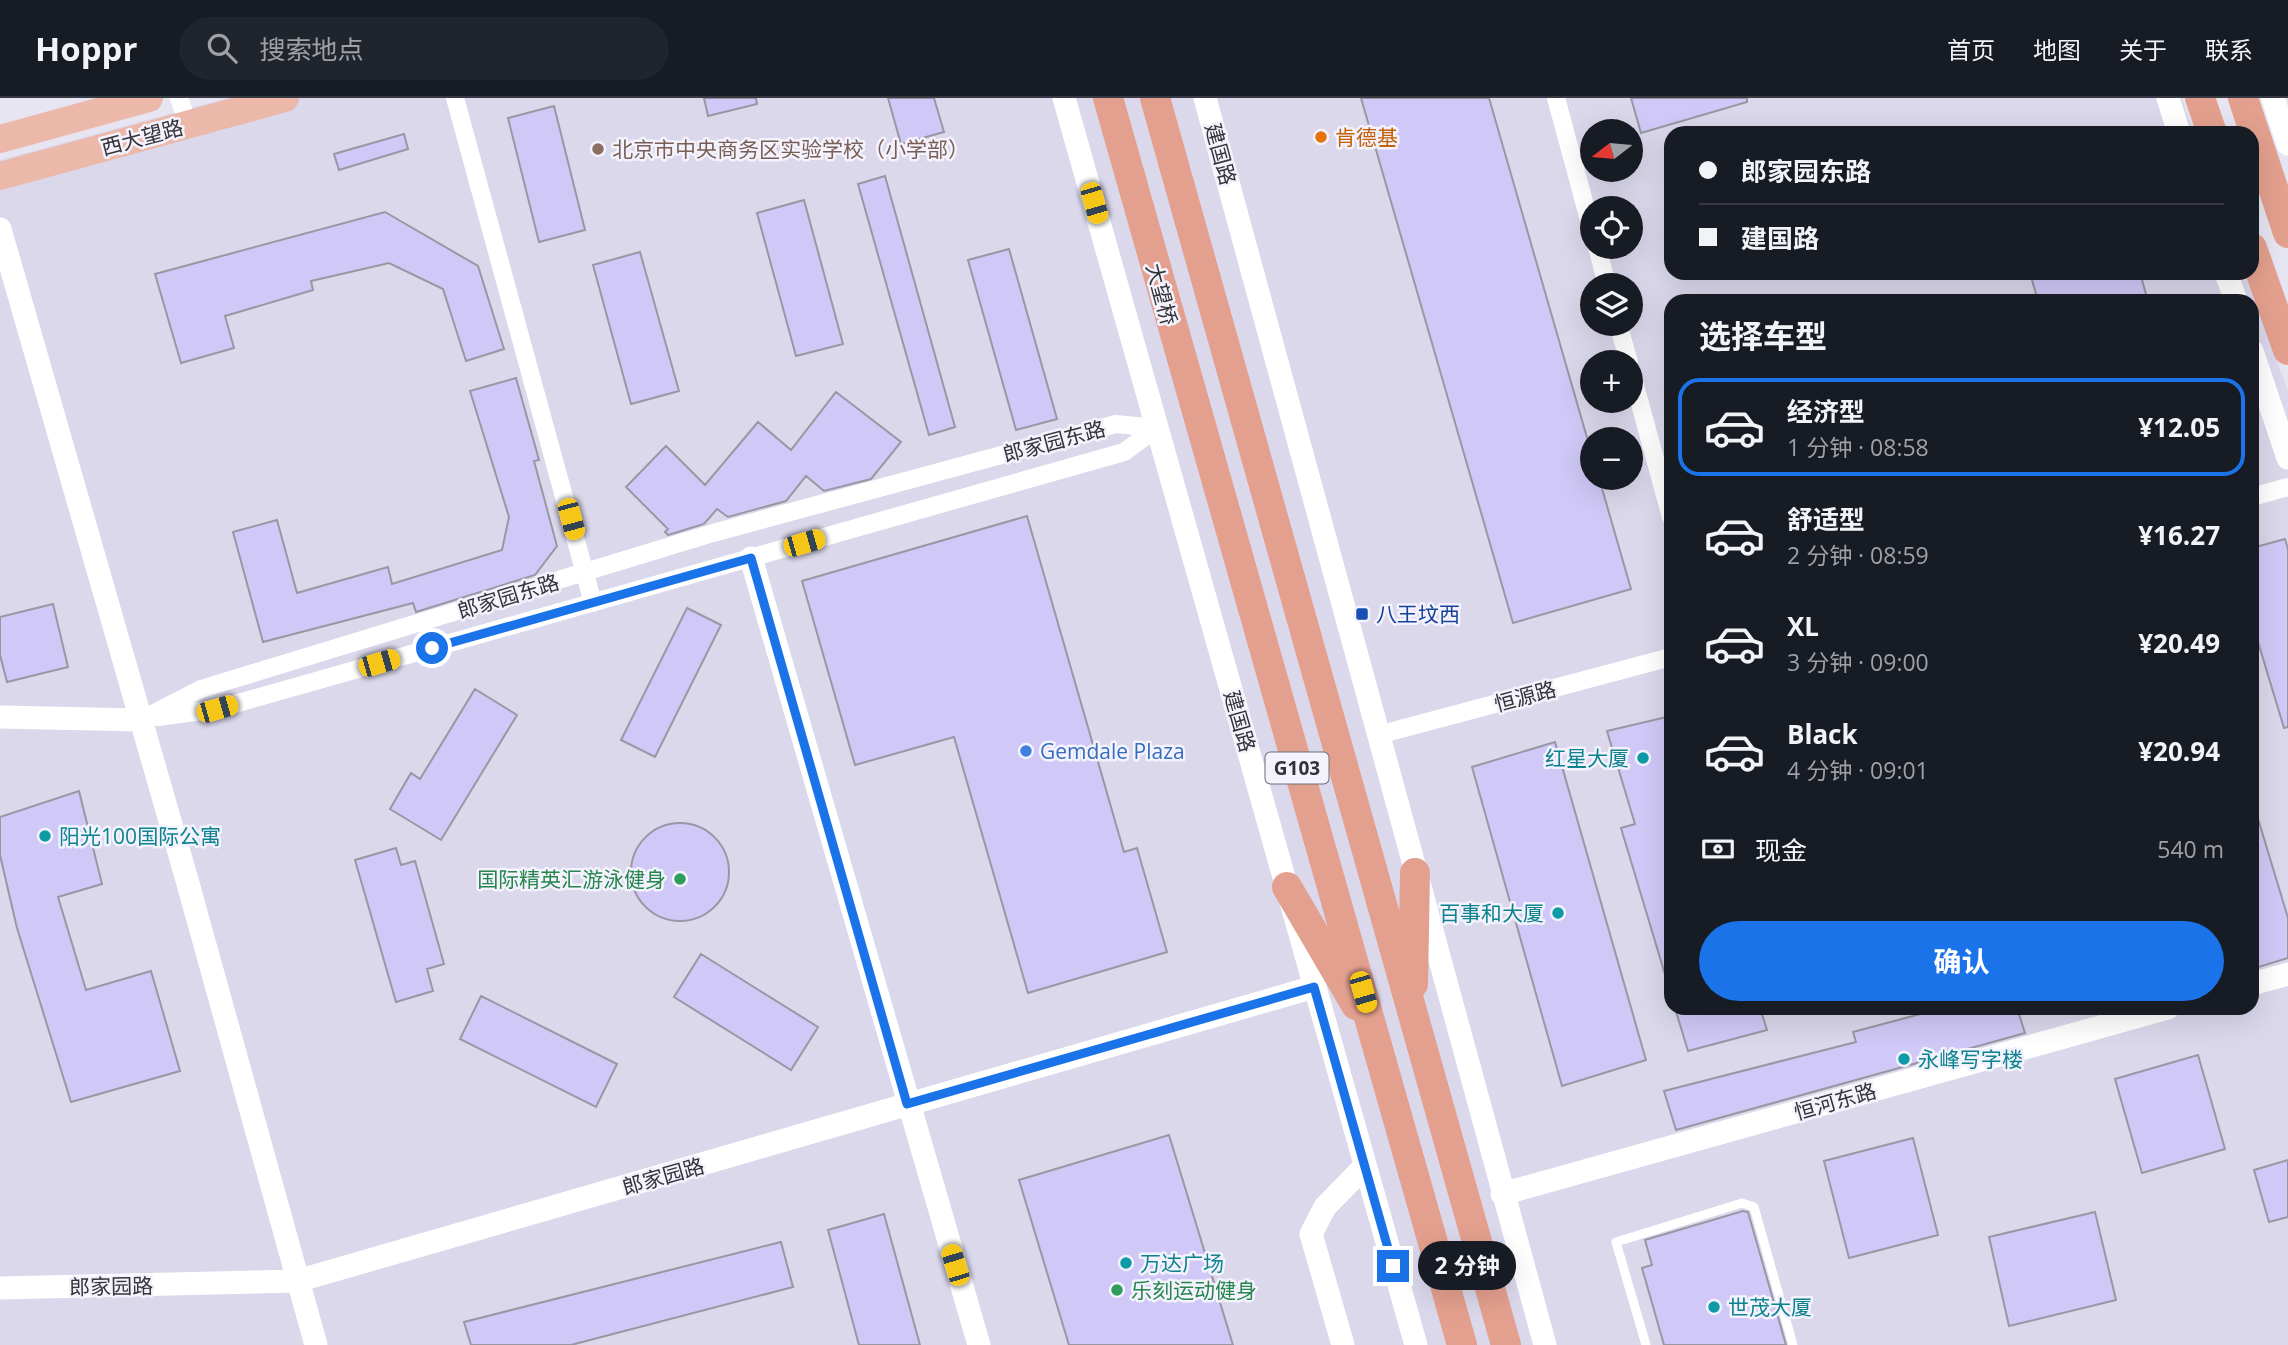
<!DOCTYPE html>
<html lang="zh">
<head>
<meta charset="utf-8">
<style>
	:root { --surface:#171b24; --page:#20242c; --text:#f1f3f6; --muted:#9ea1a6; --line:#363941; --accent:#1a73e8 }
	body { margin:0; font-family:"Open Sans","Noto Sans SC",sans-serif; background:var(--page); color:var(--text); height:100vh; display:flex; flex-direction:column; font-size:26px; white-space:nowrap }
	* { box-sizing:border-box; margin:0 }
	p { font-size:23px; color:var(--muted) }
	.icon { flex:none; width:38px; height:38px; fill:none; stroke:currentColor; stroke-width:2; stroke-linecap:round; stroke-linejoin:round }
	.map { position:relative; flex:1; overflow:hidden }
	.panel { position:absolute; left:1664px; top:196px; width:595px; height:721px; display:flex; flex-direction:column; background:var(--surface); border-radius:21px; box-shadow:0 7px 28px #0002 }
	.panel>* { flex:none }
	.hud { position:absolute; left:1664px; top:28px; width:595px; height:154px; border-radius:21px; box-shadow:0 7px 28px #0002; display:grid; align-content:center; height:154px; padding:0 35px; background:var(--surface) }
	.needle { width:46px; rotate:254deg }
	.tools { position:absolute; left:1580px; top:21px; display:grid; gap:14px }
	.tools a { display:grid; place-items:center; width:63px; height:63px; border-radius:50%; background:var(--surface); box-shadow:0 7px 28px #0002; font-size:35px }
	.end { position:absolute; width:32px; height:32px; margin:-16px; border:9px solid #1a73e8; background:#fff; box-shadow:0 0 0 4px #fff }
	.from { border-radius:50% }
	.bubble { position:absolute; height:49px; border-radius:24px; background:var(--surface); box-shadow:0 7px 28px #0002; font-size:23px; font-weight:700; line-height:49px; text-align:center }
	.car { position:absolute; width:21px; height:42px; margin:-21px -10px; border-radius:9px; box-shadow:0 0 5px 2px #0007; background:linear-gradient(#f5c518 24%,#345 0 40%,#f5c518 0 76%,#345 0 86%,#f5c518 0) }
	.hud b { display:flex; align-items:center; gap:24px; height:66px; font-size:26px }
	.hud b+b { border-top:2px solid var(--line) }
	.hud i { width:18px; height:18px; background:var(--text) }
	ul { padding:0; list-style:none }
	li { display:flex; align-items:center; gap:21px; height:98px; margin:0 14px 10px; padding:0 21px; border:4px solid transparent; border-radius:21px }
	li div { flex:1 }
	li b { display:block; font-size:26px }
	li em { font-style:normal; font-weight:700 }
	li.active { border-color:var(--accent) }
	li>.icon { width:63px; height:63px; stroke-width:1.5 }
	h2 { padding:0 35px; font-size:32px; line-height:84px }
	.pay { display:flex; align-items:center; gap:18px; height:77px; padding:0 35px; font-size:26px }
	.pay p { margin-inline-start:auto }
	.button { display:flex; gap:14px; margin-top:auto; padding:14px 35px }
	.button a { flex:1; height:80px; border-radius:42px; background:var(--accent); color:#fff; font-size:28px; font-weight:700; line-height:80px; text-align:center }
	header { display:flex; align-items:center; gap:42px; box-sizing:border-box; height:98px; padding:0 35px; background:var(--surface); border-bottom:2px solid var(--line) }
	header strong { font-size:33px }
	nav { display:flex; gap:38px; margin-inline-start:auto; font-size:24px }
	.search { width:490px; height:63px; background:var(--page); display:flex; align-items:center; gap:18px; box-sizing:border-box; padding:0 24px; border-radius:38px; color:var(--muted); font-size:26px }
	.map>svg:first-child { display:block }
	.built { fill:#dbd8ec; fill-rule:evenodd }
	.building { fill:#d0c9f7; stroke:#9997a3; stroke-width:2 }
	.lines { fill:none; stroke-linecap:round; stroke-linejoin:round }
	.service { stroke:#fff; stroke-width:9 }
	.minor { stroke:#fff; stroke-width:18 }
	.tertiary { stroke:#fff; stroke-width:23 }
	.primary { stroke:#ebb8aa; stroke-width:28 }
	.trunk { stroke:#e4a08e; stroke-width:30 }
	.route { stroke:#1a73e8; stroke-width:9 }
	.food-dot { fill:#e8710a; stroke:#f4f3fd; stroke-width:2.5 }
	.education-dot { fill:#8d6e63; stroke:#f4f3fd; stroke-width:2.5 }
	.transit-dot { fill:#1a4fb4; stroke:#f4f3fd; stroke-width:2.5 }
	.shop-dot { fill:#3f7fe0; stroke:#f4f3fd; stroke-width:2.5 }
	.culture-dot { fill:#0f9aa8; stroke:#f4f3fd; stroke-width:2.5 }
	.leisure-dot { fill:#2e9e5b; stroke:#f4f3fd; stroke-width:2.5 }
	.labels { text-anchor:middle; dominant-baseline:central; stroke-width:5; stroke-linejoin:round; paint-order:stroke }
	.shield { fill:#f4f3fd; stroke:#6d6d73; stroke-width:2 }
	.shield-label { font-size:19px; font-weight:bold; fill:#333338 }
	.street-label { font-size:21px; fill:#333338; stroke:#f4f3fd }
	.food-label { font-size:21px; fill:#c56008; stroke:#f4f3fd; text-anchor:start }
	.education-label { font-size:21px; fill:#785e54; stroke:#f4f3fd; text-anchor:start }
	.transit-label { font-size:21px; fill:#164399; stroke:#f4f3fd; text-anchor:start }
	.shop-label { font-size:21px; fill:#366cbe; stroke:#f4f3fd; text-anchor:start }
	.culture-label { font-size:21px; fill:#0d838f; stroke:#f4f3fd; text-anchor:start }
	.leisure-label { font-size:21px; fill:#27864d; stroke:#f4f3fd; text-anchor:end }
</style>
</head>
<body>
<header>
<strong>Hoppr</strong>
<div class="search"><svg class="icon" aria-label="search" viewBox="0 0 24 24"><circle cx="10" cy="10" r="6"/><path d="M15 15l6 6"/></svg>搜索地点</div>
<nav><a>首页</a><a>地图</a><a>关于</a><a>联系</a></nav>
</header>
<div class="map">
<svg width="2288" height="1247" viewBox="0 0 2288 1247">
	<rect width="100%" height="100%" fill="#e7e5f2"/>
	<!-- built -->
	<path class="built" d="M228 0H2182L2194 35H1671V175H2245L2288 293V1247H0V62ZM1592 33H1631V72H1592ZM1592 110H1631V149H1592ZM1592 187H1631V226H1592ZM1671 203H2252V910H1671ZM1592 264H1631V303H1592ZM1592 341H1631V380H1592Z"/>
	<!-- building -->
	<path class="building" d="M704 0H756L757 6 708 18Z
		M888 0H934L944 34 901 46Z
		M1361 0H1489L1592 357V380H1599L1631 491 1513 525Z
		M1631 0H1747V4L1641 35Z
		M554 8 585 132 539 144 508 20Z
		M404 36 408 51 339 72 334 56Z
		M885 78 955 329 929 337 858 86Z
		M804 102 843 246 796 258 757 115Z
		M385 114 478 168 504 251 466 263 443 191 389 165 311 183 313 192 225 218 234 250 181 265 155 176Z
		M1009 151 1057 321 1016 332 968 162Z
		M640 154 679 293 631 306 593 167Z
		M2030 175H2140L2148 203H2038Z
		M516 280 539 362 534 363 557 448 535 477 416 514 413 505 263 544 233 434 277 422 297 495 388 469 392 486 502 452 509 419 470 293Z
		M836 294 901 344 871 381 824 393 806 378 786 403 728 419 717 411 704 426 668 437 665 434 668 431 626 389 666 348 705 387 758 324 791 352Z
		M1027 418 1124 754 1137 750 1167 854 1028 895 954 639 855 667 802 483Z
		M2285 441 2288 451V629L2284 630 2252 524V450Z
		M53 506 68 569 7 584 0 557V519Z
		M687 510 721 527 655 659 621 642Z
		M475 591 517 617 441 742 390 711 411 675 420 681Z
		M1671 618V883H1667L1621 730 1635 726 1607 633Z
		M1555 644 1646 962 1562 988 1472 669Z
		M79 693 102 786 58 799 86 892 151 873 180 973 71 1004 17 830 0 757V719Z
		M2256 714 2288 820V860L2252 871V715Z
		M631 774a49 49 0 1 1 98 0a49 49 0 1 1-98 0Z
		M396 750 401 767 415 763 444 866 427 871 433 893 396 904 355 762Z
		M701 856 818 929 791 972 674 899Z
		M481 898 617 966 596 1009 460 941Z
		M1675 910H1760L1767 932 1688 953Z
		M1943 910H2017L2025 935 1676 1032 1664 993 1856 944 1853 934Z
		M2198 957 2225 1051 2142 1075 2115 981Z
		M1169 1037 1233 1247H1069L1019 1082Z
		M1913 1040 1938 1137 1849 1160 1824 1063Z
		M2288 1062V1119L2269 1124 2254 1072Z
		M1743 1113 1748 1114 1786 1247H1664L1642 1170 1652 1167 1645 1142Z
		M2095 1114 2116 1202 2009 1228 1989 1139Z
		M884 1116 920 1247H859L828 1132Z
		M781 1144 793 1189 571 1247H471L464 1224Z"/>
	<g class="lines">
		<!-- service -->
		<path class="service" d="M1646 1247 1616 1144 1742 1105 1754 1109 1793 1247"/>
		<!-- minor -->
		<path class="minor" d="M179 0 188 26
			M455 0 593 505
			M1556 0 1592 133
			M1597 149 1607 187
			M1618 226 1629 264
			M1631 273 1671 419
			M2252 399 2288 389
			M158 619 217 611 1124 354 1157 330
			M141 622 201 591 713 435 1116 326 1157 330
			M1378 637 1671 559"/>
		<!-- tertiary -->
		<path class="tertiary" d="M1064 0 1416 1247
			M1205 0 1545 1247
			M2168 0 2179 35
			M2273 0 2288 46
			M0 131 187 782 316 1247
			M2226 175 2236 203
			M2252 253 2288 360
			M751 460 979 1247
			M0 619 141 622
			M2252 886 2288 876
			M1502 1096 2168 910
			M0 1190 297 1183 1314 889
			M1343 1247 1311 1136 1325 1109 1365 1068"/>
		<!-- primary -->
		<path class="primary" d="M0 41 149 0
			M0 78 285 0"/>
		<!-- trunk -->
		<path class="trunk" d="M1108 0C1223 417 1347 830 1462 1247
			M1155 0 1506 1247
			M2200 0 2212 35
			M2243 0 2288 135
			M2252 150 2288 252
			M1287 789 1356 907
			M1413 886 1415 775"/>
	</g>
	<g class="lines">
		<!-- route -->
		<path class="route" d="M432 550 751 460 907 1006 1314 889 1393 1168"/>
	</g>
	<!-- markers -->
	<circle class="food-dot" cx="1321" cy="39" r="7"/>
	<circle class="education-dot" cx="598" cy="51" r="7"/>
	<rect class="transit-dot" x="1355" y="509" width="14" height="14" rx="3.5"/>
	<circle class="shop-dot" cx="1026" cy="653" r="7"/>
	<g class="culture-dot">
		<circle cx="1643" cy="660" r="7"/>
		<circle cx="45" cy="738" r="7"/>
		<circle cx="1558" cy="815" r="7"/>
		<circle cx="1904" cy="961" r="7"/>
		<circle cx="1126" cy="1165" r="7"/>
		<circle cx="1714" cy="1209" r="7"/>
	</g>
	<g class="leisure-dot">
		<circle cx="680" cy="781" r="7"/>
		<circle cx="1117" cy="1192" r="7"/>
	</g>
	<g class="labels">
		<!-- shield labels -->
		<rect class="shield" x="1265.5" y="654.5" width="63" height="31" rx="5"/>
		<g class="shield-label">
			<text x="1297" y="670">G103</text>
		</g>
		<!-- street labels -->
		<g class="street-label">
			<text transform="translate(142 39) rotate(-15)">西大望路</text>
			<text transform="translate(1221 56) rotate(75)">建国路</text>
			<text transform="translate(1162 196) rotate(75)">大望桥</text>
			<text transform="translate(1054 343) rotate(-15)">郎家园东路</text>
			<text transform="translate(508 498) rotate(-17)">郎家园东路</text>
			<text transform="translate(1525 598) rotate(-15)">恒源路</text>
			<text transform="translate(1240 623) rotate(74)">建国路</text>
			<text transform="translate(1835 1003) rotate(-16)">恒河东路</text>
			<text transform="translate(663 1078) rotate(-16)">郎家园路</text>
			<text transform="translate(111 1188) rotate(-1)">郎家园路</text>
		</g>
		<!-- food labels -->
		<g class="food-label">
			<text x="1335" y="39">肯德基</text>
		</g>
		<!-- education labels -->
		<g class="education-label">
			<text x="612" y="51">北京市中央商务区实验学校（小学部）</text>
		</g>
		<!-- transit labels -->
		<g class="transit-label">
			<text x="1376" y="516">八王坟西</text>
		</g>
		<!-- shop labels -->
		<g class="shop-label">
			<text x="1040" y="653">Gemdale Plaza</text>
		</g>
		<!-- culture labels -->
		<g class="culture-label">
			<text x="1629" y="660" text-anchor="end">红星大厦</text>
			<text x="59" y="738">阳光100国际公寓</text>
			<text x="1544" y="815" text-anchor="end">百事和大厦</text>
			<text x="1918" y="961">永峰写字楼</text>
			<text x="1140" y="1165">万达广场</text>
			<text x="1728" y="1209">世茂大厦</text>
		</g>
		<!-- leisure labels -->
		<g class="leisure-label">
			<text x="666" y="781">国际精英汇游泳健身</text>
			<text x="1131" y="1192" text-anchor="start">乐刻运动健身</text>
		</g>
	</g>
</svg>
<div class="tools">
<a><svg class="needle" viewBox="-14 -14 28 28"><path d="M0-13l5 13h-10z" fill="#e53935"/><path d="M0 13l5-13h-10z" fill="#9ea1a6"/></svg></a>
<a><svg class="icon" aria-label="locate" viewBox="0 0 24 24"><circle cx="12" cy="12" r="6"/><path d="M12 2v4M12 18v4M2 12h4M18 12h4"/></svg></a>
<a><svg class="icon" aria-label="layers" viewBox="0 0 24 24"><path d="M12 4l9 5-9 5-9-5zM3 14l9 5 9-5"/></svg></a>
<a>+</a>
<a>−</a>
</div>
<i class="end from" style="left:432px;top:550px"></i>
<i class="end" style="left:1393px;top:1168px"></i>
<div class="bubble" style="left:1418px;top:1143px;width:98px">2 分钟</div>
<i class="car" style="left:1094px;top:105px;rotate:164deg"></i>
<i class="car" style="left:571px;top:421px;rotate:165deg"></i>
<i class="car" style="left:804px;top:445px;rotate:74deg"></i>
<i class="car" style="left:379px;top:565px;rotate:74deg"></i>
<i class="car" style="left:217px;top:611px;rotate:74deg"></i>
<i class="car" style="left:1363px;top:894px;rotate:164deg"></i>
<i class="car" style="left:955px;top:1167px;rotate:343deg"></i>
<div class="hud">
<b><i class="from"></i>郎家园东路</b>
<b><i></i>建国路</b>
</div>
<section class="panel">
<h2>选择车型</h2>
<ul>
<li class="active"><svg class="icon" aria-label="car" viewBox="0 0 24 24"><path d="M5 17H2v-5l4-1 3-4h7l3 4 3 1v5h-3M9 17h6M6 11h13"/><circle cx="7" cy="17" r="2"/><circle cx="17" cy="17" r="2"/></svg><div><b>经济型</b><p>1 分钟 · 08:58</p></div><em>¥12.05</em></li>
<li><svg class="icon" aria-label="car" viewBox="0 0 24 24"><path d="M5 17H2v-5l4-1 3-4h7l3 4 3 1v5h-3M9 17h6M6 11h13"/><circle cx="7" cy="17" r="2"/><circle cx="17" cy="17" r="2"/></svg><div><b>舒适型</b><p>2 分钟 · 08:59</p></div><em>¥16.27</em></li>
<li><svg class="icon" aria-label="car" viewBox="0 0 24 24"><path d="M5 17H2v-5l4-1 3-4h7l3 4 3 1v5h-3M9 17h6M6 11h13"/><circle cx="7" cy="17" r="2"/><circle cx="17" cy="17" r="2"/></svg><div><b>XL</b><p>3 分钟 · 09:00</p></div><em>¥20.49</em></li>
<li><svg class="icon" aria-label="car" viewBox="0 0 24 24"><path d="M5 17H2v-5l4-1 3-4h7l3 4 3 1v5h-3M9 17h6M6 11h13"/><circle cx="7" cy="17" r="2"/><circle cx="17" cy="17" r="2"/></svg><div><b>Black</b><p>4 分钟 · 09:01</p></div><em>¥20.94</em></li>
</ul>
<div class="pay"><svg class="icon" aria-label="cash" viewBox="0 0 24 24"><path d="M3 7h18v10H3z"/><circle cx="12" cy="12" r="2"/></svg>现金<p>540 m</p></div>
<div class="button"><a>确认</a></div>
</section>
</div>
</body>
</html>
